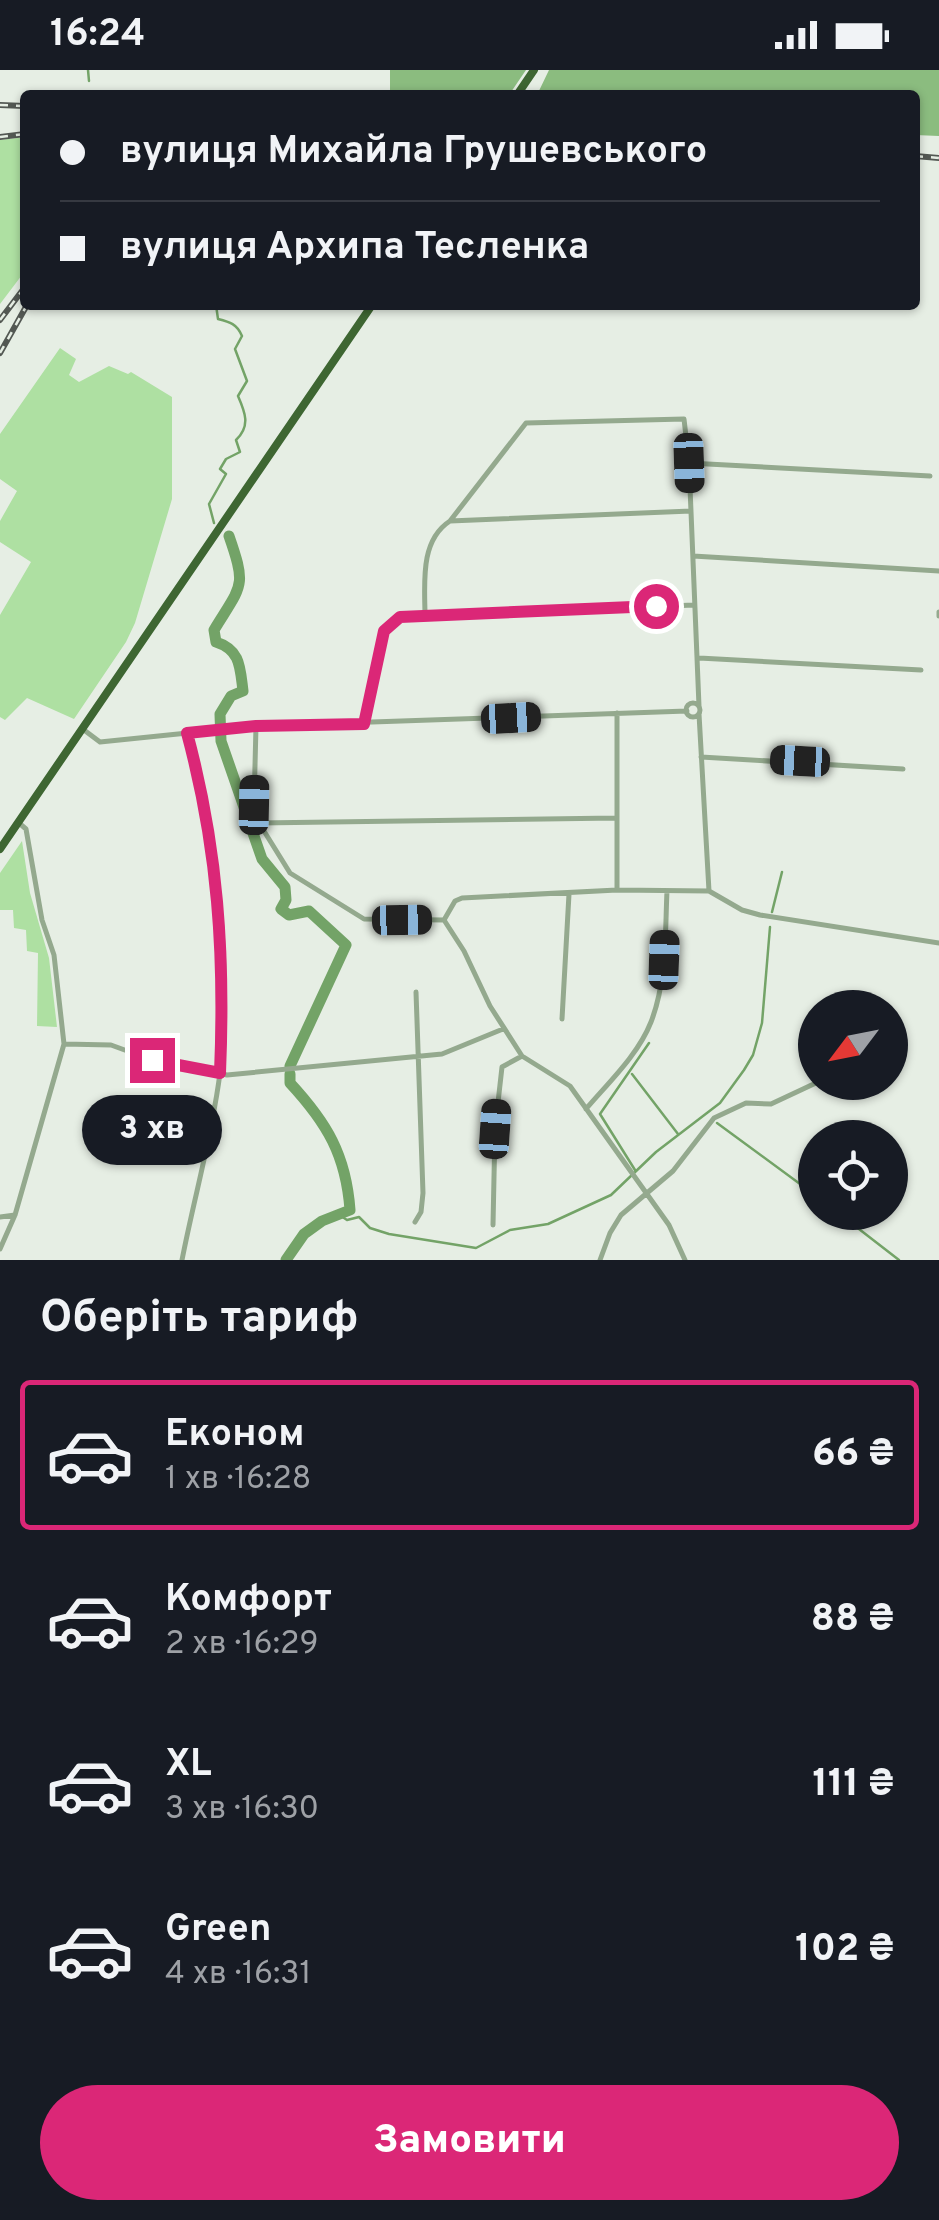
<!DOCTYPE html>
<html lang="uk">
<head>
<meta charset="utf-8">
<style>
	:root { --surface:#171b24; --page:#20242c; --text:#f1f3f6; --muted:#9ea1a6; --line:#363941; --accent:#db2777 }
	body { margin:0; font-family:Overpass,sans-serif; background:var(--page); color:var(--text); height:100vh; display:flex; flex-direction:column; font-size:38px; white-space:nowrap }
	* { box-sizing:border-box; margin:0 }
	p { font-size:32px; color:var(--muted) }
	.icon { flex:none; width:55px; height:55px; fill:none; stroke:currentColor; stroke-width:2; stroke-linecap:round; stroke-linejoin:round }
	.map { position:relative; height:1190px; overflow:hidden }
	.panel { display:flex; flex-direction:column; background:var(--surface); flex:1 }
	.panel>* { flex:none }
	.hud { position:absolute; left:20px; top:20px; width:900px; height:220px; border-radius:10px; box-shadow:0 2px 8px #0004; display:grid; align-content:center; height:220px; padding:0 40px; background:var(--surface) }
	.needle { width:65px; rotate:238deg }
	.tools { position:absolute; left:798px; top:920px; display:grid; gap:20px }
	.tools a { display:grid; place-items:center; width:110px; height:110px; border-radius:50%; background:var(--surface); box-shadow:0 2px 8px #0004; font-size:50px }
	.end { position:absolute; width:45px; height:45px; margin:-22px; border:12px solid #db2777; background:#fff; box-shadow:0 0 0 5px #fff }
	.from { border-radius:50% }
	.bubble { position:absolute; height:70px; border-radius:35px; background:var(--surface); box-shadow:0 2px 8px #0004; font-size:32px; font-weight:800; line-height:70px; text-align:center }
	.car { position:absolute; width:30px; height:60px; margin:-30px -15px; border-radius:12px; box-shadow:0 0 8px 2px #0007; background:linear-gradient(#222 24%,#8ab4d8 0 40%,#222 0 76%,#8ab4d8 0 86%,#222 0) }
	.hud b { display:flex; align-items:center; gap:35px; height:95px; font-size:38px }
	.hud b+b { border-top:2px solid var(--line) }
	.hud i { width:25px; height:25px; background:var(--text) }
	ul { padding:0; list-style:none }
	li { display:flex; align-items:center; gap:30px; height:150px; margin:0 20px 15px; padding:0 20px; border:5px solid transparent; border-radius:10px }
	li div { flex:1 }
	li b { display:block; font-size:38px }
	li em { font-style:normal; font-weight:800 }
	li.active { border-color:var(--accent) }
	li>.icon { width:90px; height:90px; stroke-width:1.5 }
	h2 { padding:0 40px; font-size:45px; line-height:120px }
	.cta { display:flex; gap:20px; margin-top:auto; padding:20px 40px }
	.cta a { flex:1; height:115px; border-radius:60px; background:var(--accent); color:#fff; font-size:40px; font-weight:800; line-height:115px; text-align:center }
	.status { display:flex; justify-content:space-between; align-items:center; height:70px; padding:0 50px; background:var(--surface); direction:ltr }
	.status svg { height:28px; fill:currentColor }
	.map>svg:first-child { display:block }
	.green { fill:#aee0a2 }
	.forest { fill:#8bbc7f }
	.lines { fill:none; stroke-linecap:round; stroke-linejoin:round }
	.stream { stroke:#73a367; stroke-width:2.5 }
	.river { stroke:#73a367; stroke-width:11 }
	.minor { stroke:#94a98e; stroke-width:5 }
	.trunk { stroke:#3e6632; stroke-width:8 }
	.rail-casing { stroke:#535853; stroke-width:6 }
	.rail { stroke:#e6eee4; stroke-width:2.5; stroke-dasharray:8; stroke-linecap:butt }
	.route { stroke:#db2777; stroke-width:12 }
</style>
</head>
<body>
<div class="status"><b>16:24</b><svg viewBox="0 0 49 12"><path d="M0 12V9h3v3zM5 12V6h3v6zM10 12V3h3v9zM15 12V0h3v12zM26 1h20v11H26zM47 4h2v5h-2z"/></svg></div>
<div class="map">
<svg width="939" height="1190" viewBox="0 0 939 1190">
	<rect width="100%" height="100%" fill="#e6eee4"/>
	<!-- green -->
	<path class="green" d="M25 67V201L0 234V70Z
		M60 278 76 289 69 305 79 312 109 296 128 304 131 302 172 327V429L135 553 126 572 74 649 27 628 5 650 0 647V545L31 492 0 472V451L17 421 0 409V364Z
		M22 771 30 823 49 888 57 957 37 956 38 883 27 881 26 860 14 858 13 840H0V803Z"/>
	<!-- forest -->
	<path class="forest" d="M390 0H526L509 25H390Z
		M549 0H939V66L915 65V25H537Z"/>
	<g class="lines">
		<!-- stream -->
		<path class="stream" d="M88 0 89 11
			M229 235 232 238 235 235
			M214 453 209 434 226 404 220 399 226 389 240 382 236 370C251 356 245 342 238 326L247 311 235 279 242 266C237 254 230 252 218 249L216 235
			M772 842 782 802
			M632 1004 678 1064
			M717 1053 815 1125
			M635 1100 600 1044 649 973
			M837 1142 899 1190
			M338 1144 347 1150 359 1147 370 1158 389 1164 476 1178 510 1160 548 1154 611 1125 656 1082 720 1033 744 1000 753 985 762 953 770 857"/>
		<!-- river -->
		<path class="river" d="M229 466C247 518 242 514 214 560L216 572C241 580 240 598 243 621L231 626 220 644 221 671 262 789 285 817 286 830 281 839 289 845 309 841 346 875 290 996
			M286 1190 304 1164 322 1151 350 1140C346 1085 327 1053 290 1013V1004"/>
		<!-- minor -->
		<path class="minor" d="M689 393 930 406
			M450 451 526 353 684 349 689 393 699 636
			M693 486 939 501
			M939 546V542
			M425 547C425 515 419 471 450 451L691 441
			M699 588 921 600
			M686 640a7 7 0 1 1 14 0a7 7 0 1 1-14 0Z
			M617 643V820
			M699 644 709 821
			M364 654 385 561 400 547 694 535
			M256 656 254 735 259 753 290 803 364 849 444 850
			M84 660 100 672 256 656 687 641
			M701 687 903 699
			M259 753 616 748
			M444 850 455 831 462 828 617 820 709 821 742 840 760 845 939 873
			M444 850 464 881 490 936 522 986 570 1016 669 1155 685 1190
			M562 949 569 824
			M64 974 111 975 152 990 227 1005 442 984 503 959
			M586 1039C609 1012 638 985 651 952 667 911 665 863 667 821
			M0 1147 15 1145
			M415 1152 421 1142 423 1123 416 922
			M493 1155 495 1059 502 997 522 986
			M0 1179 15 1145 64 974 54 885 42 850 26 759 19 753
			M182 1190C194 1128 212 1066 220 1003 233 890 216 772 187 663
			M600 1190 610 1163 621 1145 673 1101 714 1048 746 1033 771 1034 818 1012"/>
		<!-- trunk -->
		<path class="trunk" d="M517 25 534 0
			M0 779 372 235"/>
		<defs>
			<path id="rail" d="M0 35 25 36
				M0 67 25 64
				M915 86 939 88
				M0 250 25 217
				M0 283 27 235"/>
		</defs>
		<!-- rail casing -->
		<use href="#rail" class="rail-casing"/>
		<!-- rail -->
		<use href="#rail" class="rail"/>
	</g>
	<g class="lines">
		<!-- route -->
		<path class="route" d="M152 990 220 1003C225 884 218 778 187 663L256 656 364 654 384 561 400 547 656 536"/>
	</g>
</svg>
<div class="tools">
<a><svg class="needle" viewBox="-14 -14 28 28"><path d="M0-13l5 13h-10z" fill="#e53935"/><path d="M0 13l5-13h-10z" fill="#9ea1a6"/></svg></a>
<a><svg class="icon" aria-label="locate" viewBox="0 0 24 24"><circle cx="12" cy="12" r="6"/><path d="M12 2v4M12 18v4M2 12h4M18 12h4"/></svg></a>
</div>
<i class="end from" style="left:656px;top:536px"></i>
<i class="end" style="left:152px;top:990px"></i>
<div class="bubble" style="left:82px;top:1025px;width:140px">3 хв</div>
<i class="car" style="left:689px;top:393px;rotate:178deg"></i>
<i class="car" style="left:511px;top:648px;rotate:87deg"></i>
<i class="car" style="left:800px;top:691px;rotate:273deg"></i>
<i class="car" style="left:254px;top:735px;rotate:1deg"></i>
<i class="car" style="left:402px;top:850px;rotate:89deg"></i>
<i class="car" style="left:664px;top:890px;rotate:2deg"></i>
<i class="car" style="left:495px;top:1059px;rotate:4deg"></i>
<div class="hud">
<b><i class="from"></i>вулиця Михайла Грушевського</b>
<b><i></i>вулиця Архипа Тесленка</b>
</div>
</div>
<section class="panel">
<h2>Оберіть тариф</h2>
<ul>
<li class="active"><svg class="icon" aria-label="car" viewBox="0 0 24 24"><path d="M5 17H2v-5l4-1 3-4h7l3 4 3 1v5h-3M9 17h6M6 11h13"/><circle cx="7" cy="17" r="2"/><circle cx="17" cy="17" r="2"/></svg><div><b>Економ</b><p>1 хв · 16:28</p></div><em>66 ₴</em></li>
<li><svg class="icon" aria-label="car" viewBox="0 0 24 24"><path d="M5 17H2v-5l4-1 3-4h7l3 4 3 1v5h-3M9 17h6M6 11h13"/><circle cx="7" cy="17" r="2"/><circle cx="17" cy="17" r="2"/></svg><div><b>Комфорт</b><p>2 хв · 16:29</p></div><em>88 ₴</em></li>
<li><svg class="icon" aria-label="car" viewBox="0 0 24 24"><path d="M5 17H2v-5l4-1 3-4h7l3 4 3 1v5h-3M9 17h6M6 11h13"/><circle cx="7" cy="17" r="2"/><circle cx="17" cy="17" r="2"/></svg><div><b>XL</b><p>3 хв · 16:30</p></div><em>111 ₴</em></li>
<li><svg class="icon" aria-label="car" viewBox="0 0 24 24"><path d="M5 17H2v-5l4-1 3-4h7l3 4 3 1v5h-3M9 17h6M6 11h13"/><circle cx="7" cy="17" r="2"/><circle cx="17" cy="17" r="2"/></svg><div><b>Green</b><p>4 хв · 16:31</p></div><em>102 ₴</em></li>
</ul>
<div class="cta"><a>Замовити</a></div>
</section>
</body>
</html>
